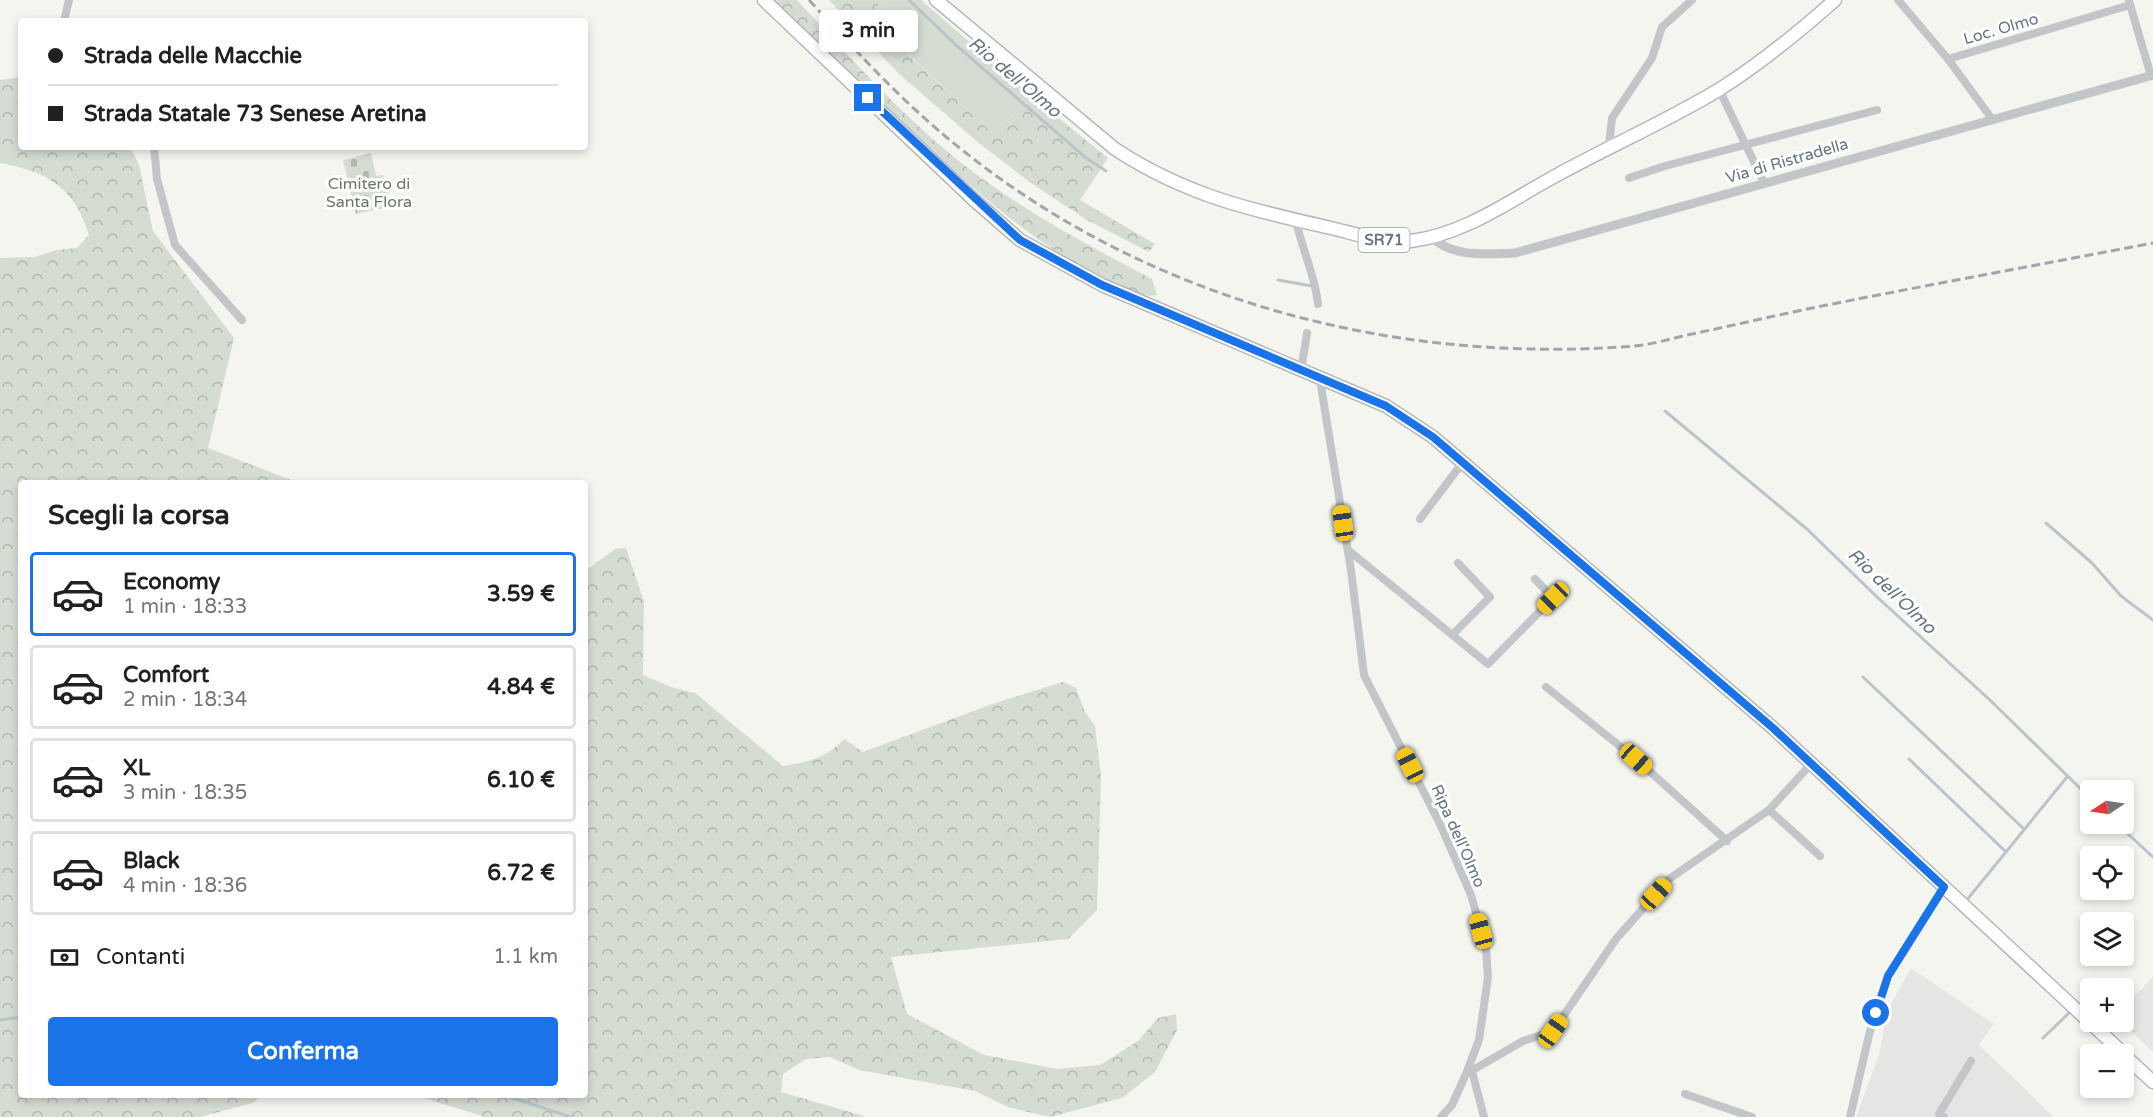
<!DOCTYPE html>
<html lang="it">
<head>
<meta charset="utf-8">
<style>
	:root { --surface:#fff; --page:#f6f6f6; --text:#202124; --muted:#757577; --line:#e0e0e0; --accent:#1a73e8 }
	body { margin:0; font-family:"Varela Round",sans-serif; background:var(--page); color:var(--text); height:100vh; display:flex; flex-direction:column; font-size:22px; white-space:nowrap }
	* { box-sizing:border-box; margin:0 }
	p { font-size:20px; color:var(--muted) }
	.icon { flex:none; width:33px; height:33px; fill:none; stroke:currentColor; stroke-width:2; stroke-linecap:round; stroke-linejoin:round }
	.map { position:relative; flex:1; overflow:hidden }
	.panel { position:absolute; left:18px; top:480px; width:570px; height:618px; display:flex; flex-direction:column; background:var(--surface); border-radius:6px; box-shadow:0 3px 9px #0003 }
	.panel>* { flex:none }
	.guide { position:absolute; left:18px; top:18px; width:570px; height:132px; border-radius:6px; box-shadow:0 3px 9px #0003; display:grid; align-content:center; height:132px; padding:0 30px; background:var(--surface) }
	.needle { width:39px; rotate:257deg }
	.fabs { position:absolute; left:2080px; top:780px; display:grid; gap:12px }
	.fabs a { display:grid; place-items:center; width:54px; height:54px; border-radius:6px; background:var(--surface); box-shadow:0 3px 9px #0003; font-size:30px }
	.end { position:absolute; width:27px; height:27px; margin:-14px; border:8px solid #1a73e8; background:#fff; box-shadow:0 0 0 3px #fff }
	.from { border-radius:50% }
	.bubble { position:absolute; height:42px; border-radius:6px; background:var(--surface); box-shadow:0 3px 9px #0003; font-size:20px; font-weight:700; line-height:42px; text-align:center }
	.car { position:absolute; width:18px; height:36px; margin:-18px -9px; border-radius:8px; box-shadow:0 0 4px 2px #0007; background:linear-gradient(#f5c518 24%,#345 0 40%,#f5c518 0 76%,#345 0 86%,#f5c518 0) }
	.guide b { display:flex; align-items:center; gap:21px; height:57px; font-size:22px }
	.guide b+b { border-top:2px solid var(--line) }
	.guide i { width:15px; height:15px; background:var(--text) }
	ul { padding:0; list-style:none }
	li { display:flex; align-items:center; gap:18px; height:84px; margin:0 12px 9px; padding:0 18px; border:3px solid var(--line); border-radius:6px }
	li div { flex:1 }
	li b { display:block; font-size:22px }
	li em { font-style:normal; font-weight:700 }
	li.on { border-color:var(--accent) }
	li>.icon { width:54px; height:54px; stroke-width:1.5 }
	h2 { padding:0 30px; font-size:27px; line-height:72px }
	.pay { display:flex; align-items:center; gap:15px; height:66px; padding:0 30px; font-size:22px }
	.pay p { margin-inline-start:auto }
	.action { display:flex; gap:12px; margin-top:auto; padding:12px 30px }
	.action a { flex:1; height:69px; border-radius:6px; background:var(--accent); color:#fff; font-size:24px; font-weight:700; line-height:69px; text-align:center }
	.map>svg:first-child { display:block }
	.built { fill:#e5e6e4 }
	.grass { fill:#d5dcd2 }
	.forest { fill:url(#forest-crowns) }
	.cemetery { fill:url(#cemetery-stones) }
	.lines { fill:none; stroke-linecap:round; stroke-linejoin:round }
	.stream { stroke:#b9c5ca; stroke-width:3 }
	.primary-casing { stroke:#b5b9bd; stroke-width:15 }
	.minor { stroke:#c2c6c9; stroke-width:8 }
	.tertiary { stroke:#c2c6c9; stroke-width:9 }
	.primary { stroke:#fff; stroke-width:12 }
	.rail { stroke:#a0a7ac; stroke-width:3; stroke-dasharray:9 4.5; stroke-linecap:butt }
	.route { stroke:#1a73e8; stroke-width:8 }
	.labels { text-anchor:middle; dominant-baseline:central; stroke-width:6; stroke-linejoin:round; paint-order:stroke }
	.shield { fill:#fff; stroke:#929ea8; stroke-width:1.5 }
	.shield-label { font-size:15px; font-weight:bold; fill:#637582 }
	.street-label { font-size:16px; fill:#637582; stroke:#fff }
	.park-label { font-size:16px; fill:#677962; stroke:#fff }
	.water-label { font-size:18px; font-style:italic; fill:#5f7780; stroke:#fff }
</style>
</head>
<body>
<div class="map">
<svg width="2153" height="1117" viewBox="0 0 2153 1117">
	<defs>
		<pattern id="forest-crowns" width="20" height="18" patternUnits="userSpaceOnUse" patternTransform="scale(1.5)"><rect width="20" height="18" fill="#d5dcd2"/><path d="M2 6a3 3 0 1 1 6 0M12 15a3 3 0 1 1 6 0" fill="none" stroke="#b0b7b0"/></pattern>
		<pattern id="cemetery-stones" width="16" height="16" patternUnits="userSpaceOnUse" patternTransform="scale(1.5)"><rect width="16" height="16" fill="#d5dcd2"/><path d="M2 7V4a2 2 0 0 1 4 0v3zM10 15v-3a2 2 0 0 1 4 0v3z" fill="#b0b7b0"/></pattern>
	</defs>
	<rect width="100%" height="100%" fill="#f5f5f0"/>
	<!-- built -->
	<path class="built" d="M1911 968 1994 1024 1979 1045 2054 1117H1856L1879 1055 1887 1011Z
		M2153 977V1052L2121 1022H2124V1007Z"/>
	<!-- grass -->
	<path class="grass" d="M883 0H921L1034 98 991 132 866 14Z"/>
	<!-- forest -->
	<path class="forest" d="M774 0H797C856 64 916 132 987 182 1040 220 1095 249 1152 279L1157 295C1141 299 1125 287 1111 281 1044 250 996 209 942 160 885 108 830 54 774 0Z
		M829 0H883L866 15 991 132 1034 98 1108 158 1080 200 1155 244 1149 252 1087 220 1031 183 980 144 899 74Z
		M21 77V147H130L139 165 153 231 234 338 208 448 299 483H21V1095H262L253 1103 199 1117H0V258L35 257 56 250 77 248 89 235C74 187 48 172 0 163V80Z
		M626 548 644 601 643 675 671 687 695 693 783 766C805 763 829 757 844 739L863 752 995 703 1063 682 1076 688 1084 710 1095 726 1101 776 1097 910 1068 939 891 957 907 1014 984 1055 1058 1069 1100 1065 1138 1041 1158 1018 1176 1014 1177 1030 1155 1072 1122 1098 1050 1117 1008 1107 975 1091 859 1070 830 1057 806 1059 783 1074 781 1092 867 1117H485L414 1095H585V571L615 549Z"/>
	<!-- cemetery -->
	<path class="cemetery" d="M371 153 376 176 383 175 391 206 356 214 343 160Z"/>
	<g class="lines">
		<!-- stream -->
		<path class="stream" d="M909 0 956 45 1086 158 1106 171
			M1278 280 1312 286
			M1665 411 1808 530 1877 597 1991 701 2091 799
			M2046 523 2092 563 2121 596 2153 620
			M1863 677 2024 829
			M1909 759 2006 852
			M2117 824 2153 857
			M1966 901 2067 777
			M0 1020 21 1017
			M2043 1038 2071 1011
			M504 1095 571 1117"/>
		<defs>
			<path id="primary" d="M764 0 974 200 1020 240 1102 285 1386 406 1433 437 1773 728 2124 1054
				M936 0 1115 149C1185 195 1250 210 1331 228 1356 234 1385 244 1411 241 1466 234 1512 199 1559 174 1612 145 1669 120 1720 89 1761 63 1799 32 1835 0
				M2124 1055 2153 1082"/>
		</defs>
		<!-- primary casing -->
		<use href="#primary" class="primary-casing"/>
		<!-- minor -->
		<path class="minor" d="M1898 0 1948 59 1992 119
			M2129 1 2151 76
			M64 21 69 0
			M1948 59 2130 5
			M1719 89 1764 183
			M1609 146 1612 118 1652 58 1662 27 1692 0
			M154 147 157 179 175 245 242 320
			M1629 178 1665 166 1877 110
			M1296 221C1302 249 1315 275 1318 304
			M1301 371 1307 333
			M1320 380 1351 570 1364 675 1440 824 1471 895 1486 949 1488 977 1479 1040 1466 1074 1523 1041 1553 1031 1616 939 1669 879 1769 810 1811 764
			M1420 519 1463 462
			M1348 550 1488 664 1553 598 1535 579
			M1452 635 1490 597 1458 563
			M1546 687 1636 759 1727 841
			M1769 810 1820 856
			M1472 1071 1484 1117
			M1685 1094 1752 1117
			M1441 1117 1452 1105 1466 1074
			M1850 1117 1870 1031 1888 976 1944 887
			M1944 1117 1939 1114 1971 1061"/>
		<!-- tertiary -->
		<path class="tertiary" d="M1431 237C1454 258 1485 254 1515 253L2153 75"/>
		<!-- primary -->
		<use href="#primary" class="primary"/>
		<!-- rail -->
		<path class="rail" d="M809 0C857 52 905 105 961 149 1150 301 1394 365 1635 346 1654 344 1673 338 1692 334 1730 326 1769 317 1807 309 1922 286 2038 265 2153 243"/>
	</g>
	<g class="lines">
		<!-- route -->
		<path class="route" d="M868 98 1020 240 1102 285 1386 406 1433 437 1773 728 1944 887 1888 976 1876 1013"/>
	</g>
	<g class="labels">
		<!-- shield labels -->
		<rect class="shield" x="1358.5" y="228" width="51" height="24" rx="4.5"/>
		<g class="shield-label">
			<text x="1384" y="240">SR71</text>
		</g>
		<!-- street labels -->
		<g class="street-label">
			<text transform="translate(2001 29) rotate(-16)">Loc. Olmo</text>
			<text transform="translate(1787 161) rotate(-16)">Via di Ristradella</text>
			<text transform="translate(1458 836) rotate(66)">Ripa dell'Olmo</text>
		</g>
		<!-- park labels -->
		<g class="park-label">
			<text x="369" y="184">Cimitero di<tspan x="369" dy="18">Santa Flora</tspan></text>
		</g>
		<!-- water labels -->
		<g class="water-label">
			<text transform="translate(1015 77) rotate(40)">Rio dell'Olmo</text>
			<text transform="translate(1892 591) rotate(44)">Rio dell'Olmo</text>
		</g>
	</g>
</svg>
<div class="fabs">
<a><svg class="needle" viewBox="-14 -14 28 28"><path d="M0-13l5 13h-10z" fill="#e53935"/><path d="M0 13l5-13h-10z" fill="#757577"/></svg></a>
<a><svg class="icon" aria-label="locate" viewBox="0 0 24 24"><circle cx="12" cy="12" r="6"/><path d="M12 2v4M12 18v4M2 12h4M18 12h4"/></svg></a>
<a><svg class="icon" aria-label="layers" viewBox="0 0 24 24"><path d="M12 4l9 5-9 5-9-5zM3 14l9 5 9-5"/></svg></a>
<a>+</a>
<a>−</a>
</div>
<i class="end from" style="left:1876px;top:1013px"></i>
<i class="end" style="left:868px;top:98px"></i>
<div class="bubble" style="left:819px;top:10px;width:99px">3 min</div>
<i class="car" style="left:1343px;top:523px;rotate:352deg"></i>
<i class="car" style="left:1553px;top:598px;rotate:225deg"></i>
<i class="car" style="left:1636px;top:759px;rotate:132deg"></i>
<i class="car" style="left:1410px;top:765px;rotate:333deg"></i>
<i class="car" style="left:1656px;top:894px;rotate:42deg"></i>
<i class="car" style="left:1481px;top:931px;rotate:345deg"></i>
<i class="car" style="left:1553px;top:1031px;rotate:35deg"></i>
<div class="guide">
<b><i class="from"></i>Strada delle Macchie</b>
<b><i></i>Strada Statale 73 Senese Aretina</b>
</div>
<section class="panel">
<h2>Scegli la corsa</h2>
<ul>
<li class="on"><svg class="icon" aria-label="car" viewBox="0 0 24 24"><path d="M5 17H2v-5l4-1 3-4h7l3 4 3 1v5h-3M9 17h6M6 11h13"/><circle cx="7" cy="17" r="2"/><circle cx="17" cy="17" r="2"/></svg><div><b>Economy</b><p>1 min · 18:33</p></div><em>3.59 €</em></li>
<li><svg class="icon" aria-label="car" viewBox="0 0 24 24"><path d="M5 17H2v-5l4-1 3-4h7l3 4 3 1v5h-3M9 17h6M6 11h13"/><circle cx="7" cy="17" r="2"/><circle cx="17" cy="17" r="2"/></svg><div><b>Comfort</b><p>2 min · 18:34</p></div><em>4.84 €</em></li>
<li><svg class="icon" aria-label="car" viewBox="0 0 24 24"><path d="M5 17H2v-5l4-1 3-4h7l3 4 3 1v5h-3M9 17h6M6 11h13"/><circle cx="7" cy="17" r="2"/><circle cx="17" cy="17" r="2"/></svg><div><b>XL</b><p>3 min · 18:35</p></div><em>6.10 €</em></li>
<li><svg class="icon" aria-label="car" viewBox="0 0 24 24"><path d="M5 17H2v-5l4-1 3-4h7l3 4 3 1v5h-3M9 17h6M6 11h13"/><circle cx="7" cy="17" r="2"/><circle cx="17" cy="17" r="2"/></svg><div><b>Black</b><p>4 min · 18:36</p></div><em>6.72 €</em></li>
</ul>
<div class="pay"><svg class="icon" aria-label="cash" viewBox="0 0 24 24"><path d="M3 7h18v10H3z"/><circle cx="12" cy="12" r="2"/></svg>Contanti<p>1.1 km</p></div>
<div class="action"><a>Conferma</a></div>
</section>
</div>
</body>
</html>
